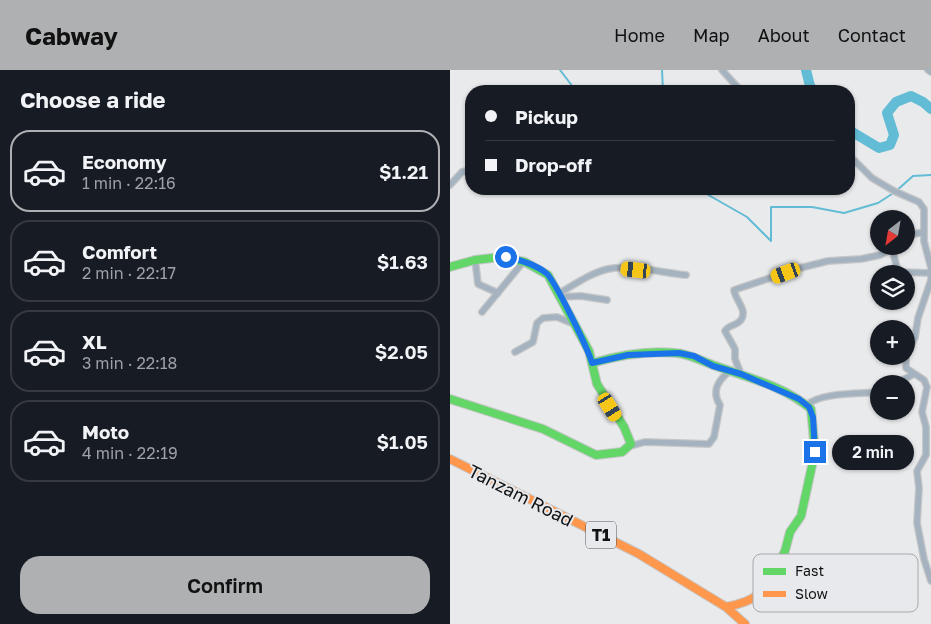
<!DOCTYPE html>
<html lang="en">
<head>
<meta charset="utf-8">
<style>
	:root { --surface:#171b24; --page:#242831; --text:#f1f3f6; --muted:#9ea1a6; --line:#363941; --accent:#aeb0b2 }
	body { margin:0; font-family:"Golos Text",sans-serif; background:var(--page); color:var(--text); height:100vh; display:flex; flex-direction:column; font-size:19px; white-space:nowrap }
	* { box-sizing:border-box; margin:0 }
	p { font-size:16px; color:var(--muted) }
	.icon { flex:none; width:28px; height:28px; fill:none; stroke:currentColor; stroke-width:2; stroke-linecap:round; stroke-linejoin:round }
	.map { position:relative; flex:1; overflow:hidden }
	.panel { display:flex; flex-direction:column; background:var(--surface); width:450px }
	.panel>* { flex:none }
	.hud { position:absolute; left:15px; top:15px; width:390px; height:110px; border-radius:20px; box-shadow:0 1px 4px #0004; display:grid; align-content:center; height:110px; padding:0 20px; background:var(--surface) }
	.needle { width:32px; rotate:211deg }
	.controls { position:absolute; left:420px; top:140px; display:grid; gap:10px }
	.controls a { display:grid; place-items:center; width:45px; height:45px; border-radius:50%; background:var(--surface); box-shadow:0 1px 4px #0004; font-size:25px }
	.end { position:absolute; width:22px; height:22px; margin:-11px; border:6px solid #1a73e8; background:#fff; box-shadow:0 0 0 2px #fff }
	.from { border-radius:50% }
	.bubble { position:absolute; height:35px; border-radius:18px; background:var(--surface); box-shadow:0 1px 4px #0004; font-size:16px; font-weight:600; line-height:35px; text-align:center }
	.car { position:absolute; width:15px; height:30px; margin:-15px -8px; border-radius:6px; box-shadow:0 0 4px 1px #0007; background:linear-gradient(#f5c518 24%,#345 0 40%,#f5c518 0 76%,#345 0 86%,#f5c518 0) }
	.hud b { display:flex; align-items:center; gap:18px; height:48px; font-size:19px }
	.hud b+b { border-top:1px solid var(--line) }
	.hud i { width:12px; height:12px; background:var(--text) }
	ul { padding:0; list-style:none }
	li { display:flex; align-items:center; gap:15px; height:82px; margin:0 10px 8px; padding:0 10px; border:2px solid var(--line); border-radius:20px }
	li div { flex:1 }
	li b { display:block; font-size:19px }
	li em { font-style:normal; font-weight:600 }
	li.active { border-color:var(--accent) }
	li>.icon { width:45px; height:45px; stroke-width:1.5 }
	h2 { padding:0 20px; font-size:22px; line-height:60px }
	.cta { display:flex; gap:10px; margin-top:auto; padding:10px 20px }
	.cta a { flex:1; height:58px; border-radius:20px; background:var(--accent); color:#111; font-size:20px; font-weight:600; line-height:58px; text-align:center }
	header { display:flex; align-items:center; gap:30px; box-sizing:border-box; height:70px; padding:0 25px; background:var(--accent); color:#111 }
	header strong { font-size:24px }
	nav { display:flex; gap:28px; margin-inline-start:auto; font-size:18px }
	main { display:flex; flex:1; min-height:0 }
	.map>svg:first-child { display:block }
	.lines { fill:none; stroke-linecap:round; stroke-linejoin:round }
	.stream { stroke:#62bcd5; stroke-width:2 }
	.river { stroke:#62bcd5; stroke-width:10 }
	.street-casing { stroke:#c6c7c8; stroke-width:8 }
	.fast-casing { stroke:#c6c7c8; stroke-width:10 }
	.slow-casing { stroke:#c6c7c8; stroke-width:10 }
	.street { stroke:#a4b3bf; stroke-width:5.5 }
	.fast { stroke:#63d668; stroke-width:8 }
	.slow { stroke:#ff974d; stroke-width:8 }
	.route { stroke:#1a73e8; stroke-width:6 }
	.labels { text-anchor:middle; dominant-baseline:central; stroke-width:4; stroke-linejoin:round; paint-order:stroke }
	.shield { fill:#e8e9ec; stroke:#525254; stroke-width:1 }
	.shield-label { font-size:16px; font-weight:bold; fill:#111213 }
	.street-label { font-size:18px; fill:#111213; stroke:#e8e9ec }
	.key { fill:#e8e9ec; stroke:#a8a8ab; stroke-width:1 }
	.key-label { font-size:14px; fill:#111213 }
</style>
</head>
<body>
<header>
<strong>Cabway</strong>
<nav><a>Home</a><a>Map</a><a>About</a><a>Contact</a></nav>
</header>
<main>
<section class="panel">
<h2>Choose a ride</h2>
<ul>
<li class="active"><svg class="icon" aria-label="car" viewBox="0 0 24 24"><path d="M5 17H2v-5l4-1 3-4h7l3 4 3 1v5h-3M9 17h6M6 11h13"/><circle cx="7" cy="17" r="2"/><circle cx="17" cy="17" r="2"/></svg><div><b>Economy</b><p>1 min · 22:16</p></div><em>$1.21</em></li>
<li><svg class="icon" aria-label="car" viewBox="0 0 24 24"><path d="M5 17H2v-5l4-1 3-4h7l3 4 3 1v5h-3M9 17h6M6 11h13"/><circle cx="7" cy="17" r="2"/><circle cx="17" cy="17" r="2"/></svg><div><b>Comfort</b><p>2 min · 22:17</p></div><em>$1.63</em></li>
<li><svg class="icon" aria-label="car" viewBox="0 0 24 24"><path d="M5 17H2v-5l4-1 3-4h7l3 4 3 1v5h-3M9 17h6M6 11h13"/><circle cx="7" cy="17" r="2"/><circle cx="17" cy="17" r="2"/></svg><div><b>XL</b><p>3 min · 22:18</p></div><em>$2.05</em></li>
<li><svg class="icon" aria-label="car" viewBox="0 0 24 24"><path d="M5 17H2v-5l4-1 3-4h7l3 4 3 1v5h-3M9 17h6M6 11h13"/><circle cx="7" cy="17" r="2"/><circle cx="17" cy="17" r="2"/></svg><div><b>Moto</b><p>4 min · 22:19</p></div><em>$1.05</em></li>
</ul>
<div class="cta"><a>Confirm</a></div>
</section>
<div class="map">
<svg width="481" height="554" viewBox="0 0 481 554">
	<rect width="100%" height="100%" fill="#e9eaeb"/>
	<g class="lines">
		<!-- stream -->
		<path class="stream" d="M110 0 126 21
			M212 0 213 21
			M248 119 297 147 321 171V137H362L394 143 428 133 445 122 463 106 481 105"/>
		<!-- river -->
		<path class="river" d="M356 0 360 16 364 21
			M399 60 429 78 440 75 444 65 437 43 446 32 461 26 473 32 481 39"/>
		<defs>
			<path id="street" d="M272 0 291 21
				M478 0 481 2
				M399 89 404 90 422 108 444 121 469 132 474 139V171L481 198V210L468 248 465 267 456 286
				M0 115 12 102 21 100
				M456 169 463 164 474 162
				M442 178 448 202 481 203
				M25 189 28 214 48 223
				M108 224C124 215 140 203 158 199 180 194 214 203 236 205
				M110 227 131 226 157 230
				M32 242 74 191
				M65 282 83 272 87 253 93 248 107 247 124 254
				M456 286V298L474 310 477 317 472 342 476 357V385L467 401 469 418 467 453 474 489 481 511
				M291 304 285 289V279L275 261C278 255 286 256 291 250 298 240 285 230 284 220L350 198 378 191 411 189 430 185 446 176
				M445 314 464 304
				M357 335C371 322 410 324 429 322
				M180 376 195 372 259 374 264 367 270 335C261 321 268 310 281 300"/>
			<path id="fast" d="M0 197 25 190 51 187 75 192 98 205 139 281 147 314 174 357 181 374 172 382 146 385 93 359 0 329
				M142 293C169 285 198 280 226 283 241 284 253 292 266 296 299 308 334 316 361 339L365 382 351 446 340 462 335 481 328 495"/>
			<path id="slow" d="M0 389 189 484 276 537 295 554
				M276 537C307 531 314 523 328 495"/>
		</defs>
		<!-- street casing -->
		<use href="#street" class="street-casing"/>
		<!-- fast casing -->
		<use href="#fast" class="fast-casing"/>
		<!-- slow casing -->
		<use href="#slow" class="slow-casing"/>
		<!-- street -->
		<use href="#street" class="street"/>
		<!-- fast -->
		<use href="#fast" class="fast"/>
		<!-- slow -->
		<use href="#slow" class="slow"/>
	</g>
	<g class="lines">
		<!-- route -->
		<path class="route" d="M56 187C70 190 85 194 96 203 105 210 138 279 142 293L178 285 229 283 244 286 263 296 291 304 349 329 359 337 363 347 365 382"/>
	</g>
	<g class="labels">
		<!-- shield labels -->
		<rect class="shield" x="136" y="451.5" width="30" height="27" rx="4"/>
		<g class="shield-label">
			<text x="151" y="465">T1</text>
		</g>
		<!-- street labels -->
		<g class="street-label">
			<text transform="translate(71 425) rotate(27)">Tanzam Road</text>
		</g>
	</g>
	<!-- legend -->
	<rect x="303" y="484" width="165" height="58" rx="8" class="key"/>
	<rect x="313" y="498" width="23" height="7" fill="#63d668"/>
	<rect x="313" y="521" width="23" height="6" fill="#ff974d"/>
	<g class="key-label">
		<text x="345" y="506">Fast</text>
		<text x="345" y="529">Slow</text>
	</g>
</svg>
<div class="controls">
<a><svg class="needle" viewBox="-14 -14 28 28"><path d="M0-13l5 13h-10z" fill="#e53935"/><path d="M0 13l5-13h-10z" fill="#9ea1a6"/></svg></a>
<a><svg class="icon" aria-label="layers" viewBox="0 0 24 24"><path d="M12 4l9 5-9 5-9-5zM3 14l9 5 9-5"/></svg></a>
<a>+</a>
<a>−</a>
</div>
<i class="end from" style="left:56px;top:187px"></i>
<i class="end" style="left:365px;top:382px"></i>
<div class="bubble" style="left:382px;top:365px;width:82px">2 min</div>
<i class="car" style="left:186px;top:200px;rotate:276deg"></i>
<i class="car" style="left:336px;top:203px;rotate:250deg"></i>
<i class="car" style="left:160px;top:337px;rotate:148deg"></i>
<div class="hud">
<b><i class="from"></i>Pickup</b>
<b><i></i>Drop-off</b>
</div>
</div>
</main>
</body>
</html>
